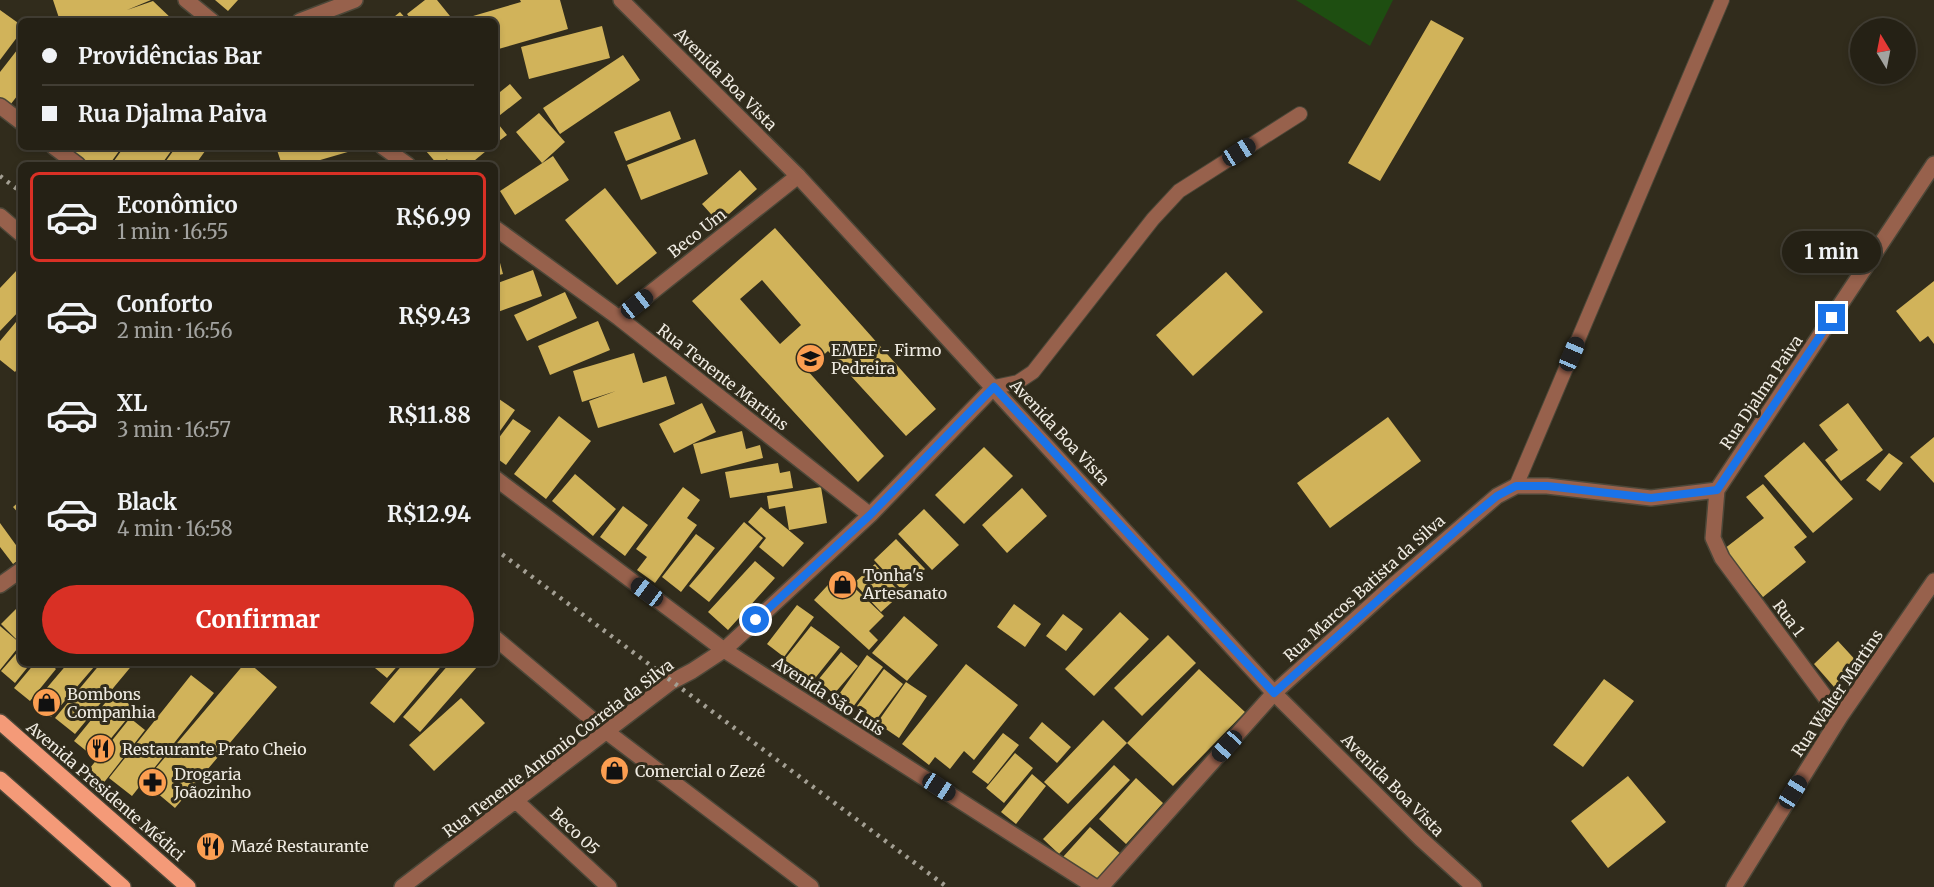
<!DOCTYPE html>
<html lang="pt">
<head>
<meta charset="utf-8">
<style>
	:root { --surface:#252115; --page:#2d291e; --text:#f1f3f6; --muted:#a3a3a0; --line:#423e34; --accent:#d93025 }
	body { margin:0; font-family:Merriweather,serif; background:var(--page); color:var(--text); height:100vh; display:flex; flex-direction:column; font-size:22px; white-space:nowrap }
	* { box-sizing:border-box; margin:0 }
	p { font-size:20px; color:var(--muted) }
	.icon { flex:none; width:33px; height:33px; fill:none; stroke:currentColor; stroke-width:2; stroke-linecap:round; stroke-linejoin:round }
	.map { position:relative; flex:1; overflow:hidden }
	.side { position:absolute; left:18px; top:162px; width:480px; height:504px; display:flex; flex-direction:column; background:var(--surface); border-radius:9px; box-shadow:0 3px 9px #0003,0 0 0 2px var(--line) }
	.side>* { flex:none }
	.banner { position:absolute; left:18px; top:18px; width:480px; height:132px; border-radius:9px; box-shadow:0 3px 9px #0003,0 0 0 2px var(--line); display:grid; align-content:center; height:132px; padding:0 24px; background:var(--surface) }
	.needle { width:39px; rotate:350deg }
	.buttons { position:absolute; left:1850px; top:18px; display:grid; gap:12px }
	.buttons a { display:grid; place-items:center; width:66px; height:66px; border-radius:50%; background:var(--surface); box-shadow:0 3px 9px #0003,0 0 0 2px var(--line); font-size:30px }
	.end { position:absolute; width:27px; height:27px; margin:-14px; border:8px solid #1a73e8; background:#fff; box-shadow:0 0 0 3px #fff }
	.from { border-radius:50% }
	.bubble { position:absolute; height:42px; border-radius:21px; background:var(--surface); box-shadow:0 3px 9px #0003,0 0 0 2px var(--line); font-size:20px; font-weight:700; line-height:42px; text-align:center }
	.car { position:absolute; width:18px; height:36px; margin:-18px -9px; border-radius:8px; box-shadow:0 0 4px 2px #0007; background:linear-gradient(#222 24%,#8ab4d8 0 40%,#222 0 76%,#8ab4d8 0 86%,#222 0) }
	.banner b { display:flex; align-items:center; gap:21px; height:57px; font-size:22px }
	.banner b+b { border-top:2px solid var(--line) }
	.banner i { width:15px; height:15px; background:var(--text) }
	ul { padding:10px 0 0; list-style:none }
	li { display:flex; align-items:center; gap:18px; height:90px; margin:0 12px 9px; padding:0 12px; border:3px solid transparent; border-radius:9px }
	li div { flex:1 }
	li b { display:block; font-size:22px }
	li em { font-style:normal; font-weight:700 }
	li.on { border-color:var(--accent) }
	li>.icon { width:54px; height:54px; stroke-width:1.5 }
	.primary-button { display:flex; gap:12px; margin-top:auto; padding:12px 24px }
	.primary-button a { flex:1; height:69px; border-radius:36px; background:var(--accent); color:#fff; font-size:24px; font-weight:700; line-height:69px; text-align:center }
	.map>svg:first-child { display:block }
	.green { fill:#1e4e11 }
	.building { fill:#d1b35a; fill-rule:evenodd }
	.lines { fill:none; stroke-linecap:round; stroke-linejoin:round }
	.service-casing { stroke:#4c4738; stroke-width:16 }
	.minor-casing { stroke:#4c4738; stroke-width:18 }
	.tertiary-casing { stroke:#4c4738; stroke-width:18 }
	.primary-casing { stroke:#4c4738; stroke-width:18 }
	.service { stroke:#97614c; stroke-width:14 }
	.minor { stroke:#97614c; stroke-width:15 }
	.tertiary { stroke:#97614c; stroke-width:15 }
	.primary { stroke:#f49a78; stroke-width:15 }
	.rail { stroke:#a39f93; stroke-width:4.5; stroke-dasharray:3 6; stroke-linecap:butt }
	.route { stroke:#1a73e8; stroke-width:8 }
	.labels { text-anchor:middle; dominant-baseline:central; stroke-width:6; stroke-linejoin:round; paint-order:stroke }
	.street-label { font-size:16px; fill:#efebe2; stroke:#312c1c }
	.poi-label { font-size:16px; fill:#efebe2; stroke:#312c1c; text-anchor:start }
</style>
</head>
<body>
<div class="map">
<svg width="1934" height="887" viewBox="0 0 1934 887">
	<rect width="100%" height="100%" fill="#312c1c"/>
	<!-- green -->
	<path class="green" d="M1296 0H1393L1370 46Z"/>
	<!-- building -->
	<path class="building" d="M53 0H151L127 10 153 1 174 21H102L101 18 92 21H60Z
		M215 0H238L228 11Z
		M425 0H437L454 21H412L407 14Z
		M520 0H560L568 29 495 50V21H475L473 16 521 2Z
		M0 10 21 25V32L0 60Z
		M400 12 408 21H389Z
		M1431 20 1464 38 1380 181 1348 163Z
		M602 26 610 58 529 79 521 47Z
		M21 45V91L7 109 0 103V72Z
		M623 55 640 80 560 134 543 108Z
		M510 84 522 98 495 119V96Z
		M670 111 681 139 626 161 614 132Z
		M539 113 565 142 542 163 516 132Z
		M495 120 507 135 495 144Z
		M695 139 708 174 641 200 627 165Z
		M71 147H122L109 165H85L67 153Z
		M124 147H174L161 165H111Z
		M176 147H208L195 165H163Z
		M276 147H357L358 149 303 165H282Z
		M432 147H491L469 165H451L447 159 438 165 426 151Z
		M553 156 569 180 515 215 500 191Z
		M740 170 757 189 719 223 702 204Z
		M605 188 657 253 617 285 565 220Z
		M775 228 936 409 906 436 828 351 807 370 884 456 858 482 692 301ZM762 280 801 325 780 344 740 299Z
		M495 244 503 274 495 276Z
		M17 270 21 274V309L0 331V288Z
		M533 270 542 296 495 313V284Z
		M1226 272 1263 312 1193 376 1156 335Z
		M1934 281V344L1928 336 1920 342 1896 311Z
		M565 292 577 318 527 341 514 315Z
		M21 316V364L15 372 0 360V341Z
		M598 321 610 350 550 375 538 346Z
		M634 353 643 383 666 376 675 404 598 428 589 401 616 391 582 402 573 371Z
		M499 399 515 410 495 438V404Z
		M702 403 716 432 674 453 659 424Z
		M1848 403 1883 450 1841 481 1825 460 1838 450 1819 425Z
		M559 416 591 441 546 499 514 474Z
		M1388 417 1421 461 1330 528 1297 483Z
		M513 419 531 431 506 465 495 457V443Z
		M742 431 746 449 760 445 763 458 701 474 693 444Z
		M1934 437V483L1910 457Z
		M1804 442 1853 499 1813 533 1764 476Z
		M984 447 1013 476 964 524 935 495Z
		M1889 453 1903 463 1880 491 1866 480Z
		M778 463 780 473 790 471 793 488 730 498 725 472Z
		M575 474 616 509 593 536 552 501Z
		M1763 484 1807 537 1794 547 1806 562 1763 597 1724 549 1764 518 1746 497Z
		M683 487 700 500 687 518 697 525 655 583 637 570 647 557 636 549Z
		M821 487 827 523 789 530 785 506 769 509 767 496Z
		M1022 488 1047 516 1007 553 982 525Z
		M21 500V516L13 507Z
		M623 506 648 525 625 556 600 537Z
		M761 507 804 543 783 567 759 547 766 538 748 522Z
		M924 509 959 545 932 570 898 534Z
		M744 522 763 538 709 602 689 586Z
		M0 523 21 552V558L13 564 0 547Z
		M696 534 715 548 681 592 662 577Z
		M896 539 925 569 902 590 874 560Z
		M755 561 775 578 728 630 708 612Z
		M875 564 901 594 881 612 854 583Z
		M839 573 884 616 869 631 878 640 869 650 814 600Z
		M1014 604 1041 624 1025 647 997 627Z
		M797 605 814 617 784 657 767 644Z
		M19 606 21 609V644L1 624Z
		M1120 612 1149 639 1094 696 1065 669Z
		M1063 614 1083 629 1066 651 1046 636Z
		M904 616 938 645 907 681 872 653Z
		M0 626 21 644 0 670Z
		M811 626 840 647 812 682 784 660Z
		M1168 635 1196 663 1142 716 1114 688Z
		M1838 641 1860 665 1835 688 1814 664Z
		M21 648V663H31L15 683 1 671Z
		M841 652 858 666 834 694 818 680Z
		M867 655 883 667 853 707 837 697Z
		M35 663H49L56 669 30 701 14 688Z
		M68 663H90L94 667 51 717 34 703Z
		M101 663H134L75 734 55 718Z
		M245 663H249L277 687 175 808 144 782Z
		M369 663H400L387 678Z
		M404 663H444L394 723 370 703Z
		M450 663H472L477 667 420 732 403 717Z
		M966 664 1018 705 974 760 964 751 950 769 935 757 929 765 902 744Z
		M884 669 903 684 876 720 857 706Z
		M1199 669 1245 712 1173 786 1127 743Z
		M191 675 214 693 132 796 109 778Z
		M1604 679 1634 701 1583 767 1553 745Z
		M906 682 927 696 899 738 877 723Z
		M114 692 135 709 95 758 74 741Z
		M461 698 485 723 434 771 409 745Z
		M130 718 145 730 102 785 86 773Z
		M1103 720 1127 743 1068 804 1044 782Z
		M1042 722 1071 747 1057 763 1029 738Z
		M1003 733 1019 745 988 784 972 772Z
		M1015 753 1033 768 1004 803 986 788Z
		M1114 765 1130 780 1059 854 1043 839Z
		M1032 774 1046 786 1016 824 1001 812Z
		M1628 776 1666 822 1608 868 1571 821Z
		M1136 778 1163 803 1126 844 1099 819Z
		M1090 827 1122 855 1095 885 1063 857Z"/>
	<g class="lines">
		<defs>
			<path id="service" d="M994 387 1018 382 1033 372 1153 219 1179 191 1300 114
				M1516 486 1722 0"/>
			<path id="minor" d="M186 0 212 21
				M300 21 355 0
				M0 106 21 122
				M54 147 78 165
				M383 147 408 165
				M0 216 21 234
				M495 228 619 318 870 515
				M619 318 798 176
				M495 478 724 650 1095 887
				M0 585 21 570
				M495 638 607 732 811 887
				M1840 717 1722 558 1713 538 1717 490 1934 164
				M516 801 609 887
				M402 887 671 682 692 671 724 650 870 515 994 387
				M1101 887 1274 693 1389 589 1497 496 1516 486H1547L1651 498 1717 490
				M1734 887 1840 717 1934 581"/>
			<path id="tertiary" d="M621 0 798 176 1274 693 1421 839 1474 887"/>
			<path id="primary" d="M0 722 188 887
				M0 779 123 887"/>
		</defs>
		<!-- service casing -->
		<use href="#service" class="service-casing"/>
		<!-- minor casing -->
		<use href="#minor" class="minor-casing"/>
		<!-- tertiary casing -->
		<use href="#tertiary" class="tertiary-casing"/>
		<!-- primary casing -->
		<use href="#primary" class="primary-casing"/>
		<!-- service -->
		<use href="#service" class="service"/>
		<!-- minor -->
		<use href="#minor" class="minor"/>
		<!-- tertiary -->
		<use href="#tertiary" class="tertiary"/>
		<!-- primary -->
		<use href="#primary" class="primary"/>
		<!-- rail -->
		<path class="rail" d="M0 176 21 192
			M495 549 947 887"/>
	</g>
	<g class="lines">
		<!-- route -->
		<path class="route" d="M756 620 870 515 994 387 1274 693 1469 519 1497 496 1516 486H1547L1651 498 1717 490 1832 318"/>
	</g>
	<!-- icons -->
	<defs>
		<symbol id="school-disc" viewBox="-11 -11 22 22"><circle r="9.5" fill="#fb9e51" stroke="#312c1c"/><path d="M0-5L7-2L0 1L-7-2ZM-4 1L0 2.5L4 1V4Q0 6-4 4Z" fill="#111"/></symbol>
		<symbol id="shop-disc" viewBox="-11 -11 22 22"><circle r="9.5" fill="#fb9e51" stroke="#312c1c"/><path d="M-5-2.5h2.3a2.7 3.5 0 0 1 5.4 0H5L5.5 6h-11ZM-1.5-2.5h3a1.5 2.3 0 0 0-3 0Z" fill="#111"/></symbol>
		<symbol id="restaurant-disc" viewBox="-11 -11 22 22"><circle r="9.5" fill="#fb9e51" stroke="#312c1c"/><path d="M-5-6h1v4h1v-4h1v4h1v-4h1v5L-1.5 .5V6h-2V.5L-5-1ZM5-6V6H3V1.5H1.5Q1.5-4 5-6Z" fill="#111"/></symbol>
		<symbol id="pharmacy-disc" viewBox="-11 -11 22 22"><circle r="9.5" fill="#fb9e51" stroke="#312c1c"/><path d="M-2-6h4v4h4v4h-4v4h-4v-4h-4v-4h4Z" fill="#111"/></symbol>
	</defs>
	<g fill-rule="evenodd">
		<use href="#school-disc" x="794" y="342" width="33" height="33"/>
		<use href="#shop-disc" x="826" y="568" width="33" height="33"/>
		<use href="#shop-disc" x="30" y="686" width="33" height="33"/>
		<use href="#restaurant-disc" x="84" y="732" width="33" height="33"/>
		<use href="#shop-disc" x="598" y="754" width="33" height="33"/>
		<use href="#pharmacy-disc" x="136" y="766" width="33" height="33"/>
		<use href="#restaurant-disc" x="194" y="830" width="33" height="33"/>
	</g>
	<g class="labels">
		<!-- street labels -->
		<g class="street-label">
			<text transform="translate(726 79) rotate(45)">Avenida Boa Vista</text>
			<text transform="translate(697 233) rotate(-38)">Beco Um</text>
			<text transform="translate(723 377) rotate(38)">Rua Tenente Martins</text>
			<text transform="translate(1761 392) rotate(-56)">Rua Djalma Paiva</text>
			<text transform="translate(1060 432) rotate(47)">Avenida Boa Vista</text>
			<text transform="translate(1364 588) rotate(-42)">Rua Marcos Batista da Silva</text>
			<text transform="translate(1789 618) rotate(53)">Rua 1</text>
			<text transform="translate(1837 693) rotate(-56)">Rua Walter Martins</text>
			<text transform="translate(829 696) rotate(33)">Avenida São Luis</text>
			<text transform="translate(558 748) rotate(-37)">Rua Tenente Antonio Correia da Silva</text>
			<text transform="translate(1393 785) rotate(45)">Avenida Boa Vista</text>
			<text transform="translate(106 791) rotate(41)">Avenida Presidente Médici</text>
			<text transform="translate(575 831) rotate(43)">Beco 05</text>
		</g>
		<!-- poi labels -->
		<g class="poi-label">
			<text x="831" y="350">EMEF - Firmo<tspan x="831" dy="18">Pedreira</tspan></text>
			<text x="863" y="575">Tonha's<tspan x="863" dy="18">Artesanato</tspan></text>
			<text x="67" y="694">Bombons<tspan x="67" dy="18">Companhia</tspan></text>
			<text x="122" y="749">Restaurante Prato Cheio</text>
			<text x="635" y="771">Comercial o Zezé</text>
			<text x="174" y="774">Drogaria<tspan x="174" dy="18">Joãozinho</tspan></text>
			<text x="231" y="846">Mazé Restaurante</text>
		</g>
	</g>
</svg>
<div class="buttons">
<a><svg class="needle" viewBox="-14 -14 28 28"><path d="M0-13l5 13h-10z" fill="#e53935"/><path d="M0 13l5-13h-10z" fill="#a3a3a0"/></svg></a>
</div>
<i class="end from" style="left:756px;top:620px"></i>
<i class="end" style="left:1832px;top:318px"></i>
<div class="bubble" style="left:1782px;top:231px;width:99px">1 min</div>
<i class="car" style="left:1239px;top:152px;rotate:58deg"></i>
<i class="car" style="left:637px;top:304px;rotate:52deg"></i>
<i class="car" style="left:1572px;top:354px;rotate:23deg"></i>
<i class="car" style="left:647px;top:592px;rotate:307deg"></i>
<i class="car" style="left:1227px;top:746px;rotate:222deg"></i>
<i class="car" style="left:939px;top:787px;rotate:123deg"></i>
<i class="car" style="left:1793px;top:792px;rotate:32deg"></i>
<div class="banner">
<b><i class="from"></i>Providências Bar</b>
<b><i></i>Rua Djalma Paiva</b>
</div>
<section class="side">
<ul>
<li class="on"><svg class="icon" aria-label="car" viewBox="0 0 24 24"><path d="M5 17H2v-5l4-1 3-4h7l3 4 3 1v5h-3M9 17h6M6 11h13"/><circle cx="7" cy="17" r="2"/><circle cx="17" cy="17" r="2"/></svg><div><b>Econômico</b><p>1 min · 16:55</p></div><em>R$6.99</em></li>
<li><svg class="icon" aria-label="car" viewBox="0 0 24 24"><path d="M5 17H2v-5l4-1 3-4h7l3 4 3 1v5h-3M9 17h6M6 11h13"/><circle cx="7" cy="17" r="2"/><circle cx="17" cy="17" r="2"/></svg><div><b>Conforto</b><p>2 min · 16:56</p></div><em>R$9.43</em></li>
<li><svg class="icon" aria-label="car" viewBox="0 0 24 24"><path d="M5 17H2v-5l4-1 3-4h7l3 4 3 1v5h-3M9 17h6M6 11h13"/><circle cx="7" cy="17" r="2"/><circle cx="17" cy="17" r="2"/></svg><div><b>XL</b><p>3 min · 16:57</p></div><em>R$11.88</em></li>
<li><svg class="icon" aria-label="car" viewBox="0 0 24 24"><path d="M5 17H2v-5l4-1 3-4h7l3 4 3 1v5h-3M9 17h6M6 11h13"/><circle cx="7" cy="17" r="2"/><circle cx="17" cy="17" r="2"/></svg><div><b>Black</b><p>4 min · 16:58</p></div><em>R$12.94</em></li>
</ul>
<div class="primary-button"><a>Confirmar</a></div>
</section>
</div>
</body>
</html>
